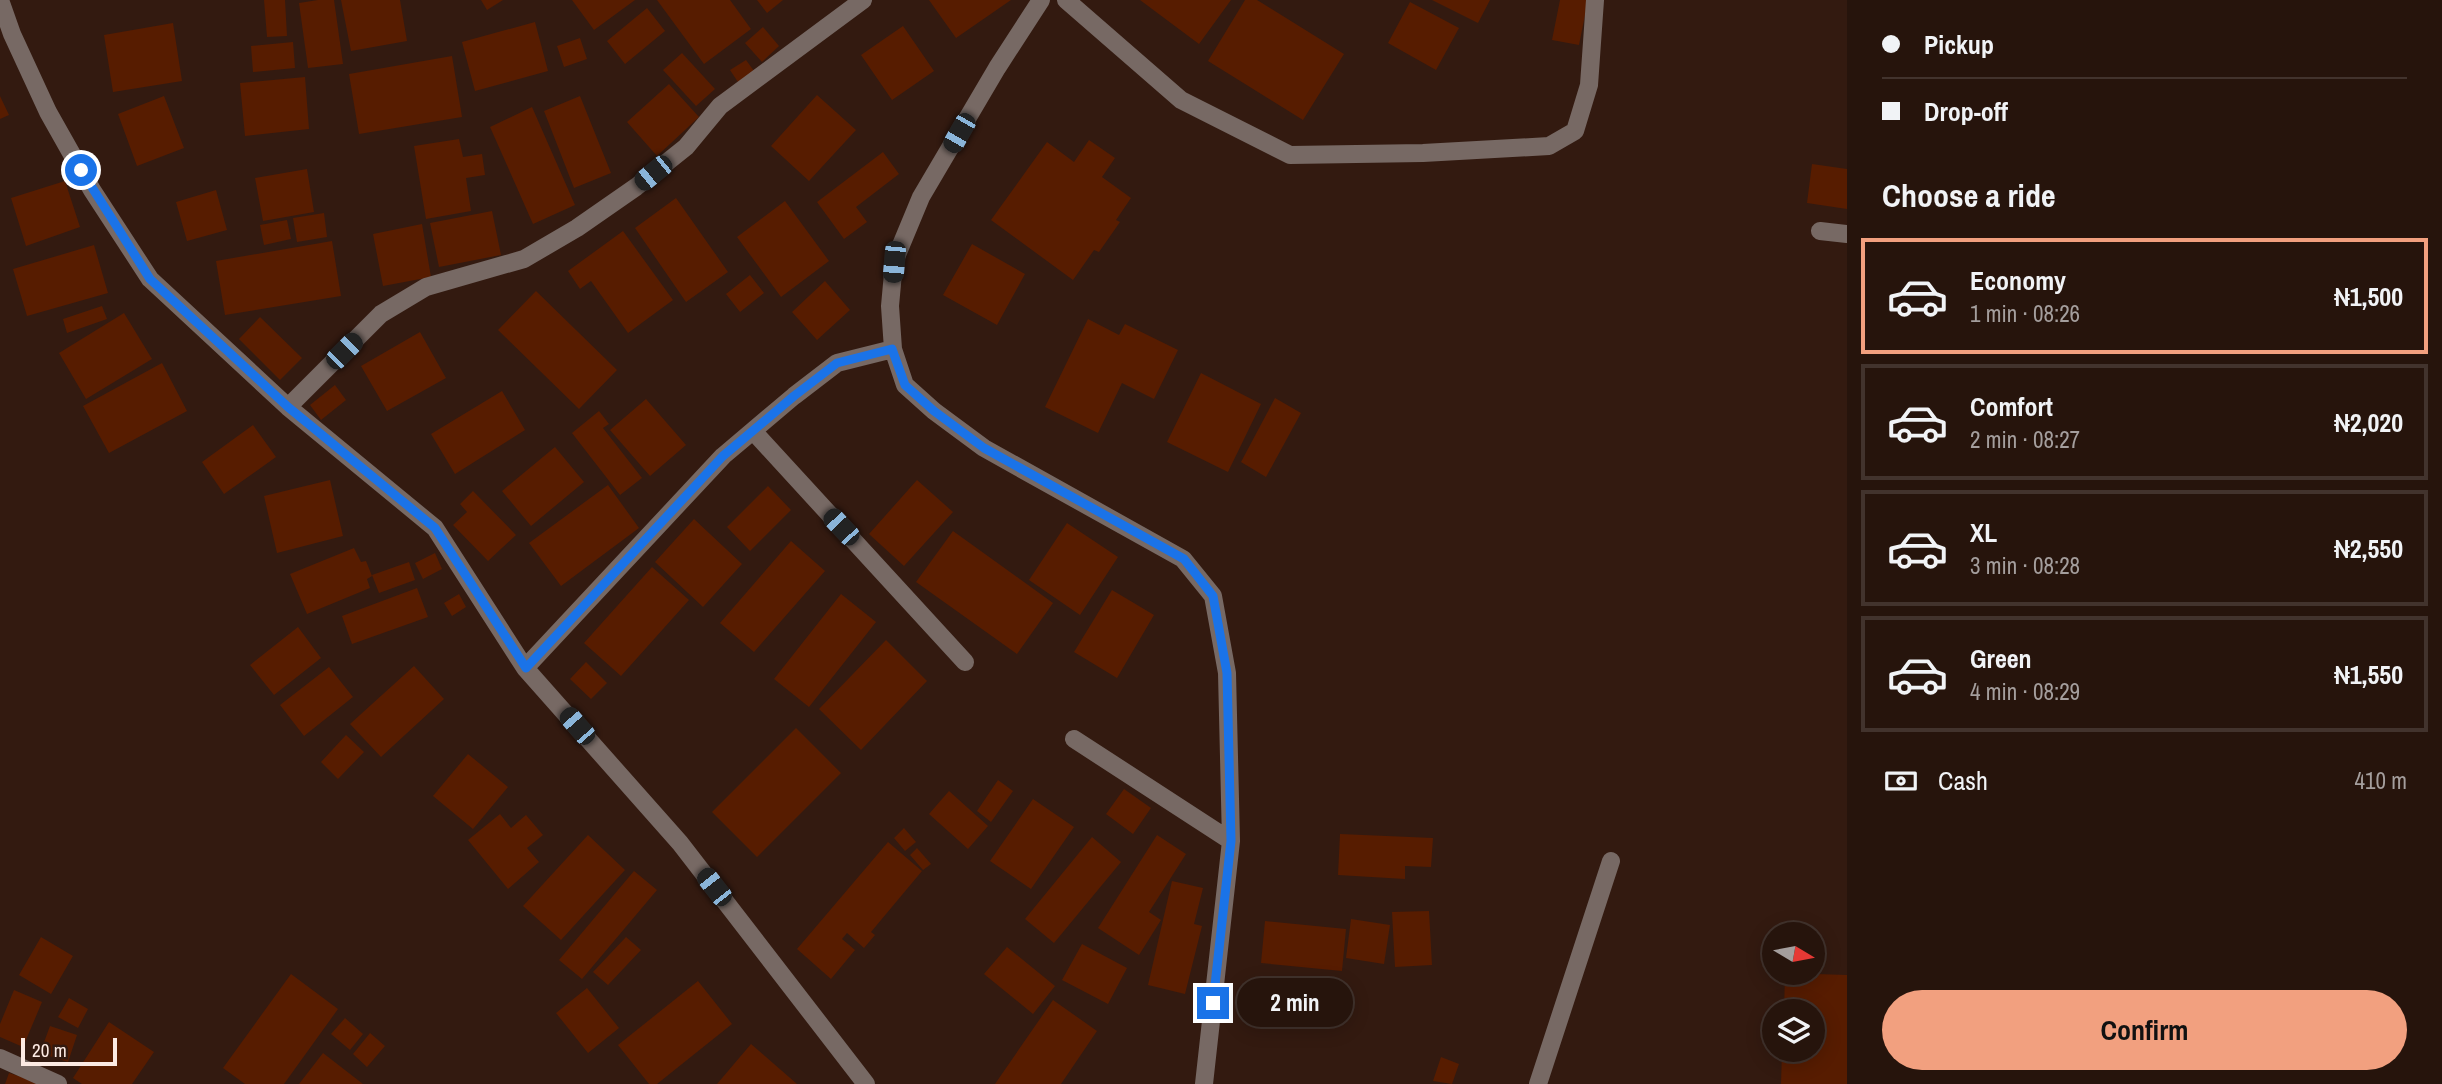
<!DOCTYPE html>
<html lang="en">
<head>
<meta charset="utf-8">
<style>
	:root { --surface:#26140c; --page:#2e1d15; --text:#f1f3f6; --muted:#a49e9d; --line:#42332d; --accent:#f2a07f }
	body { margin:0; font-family:"Archivo Narrow",sans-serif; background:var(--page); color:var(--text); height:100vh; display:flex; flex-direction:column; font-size:26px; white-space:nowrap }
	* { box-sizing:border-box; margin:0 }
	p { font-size:23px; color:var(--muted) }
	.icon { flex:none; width:38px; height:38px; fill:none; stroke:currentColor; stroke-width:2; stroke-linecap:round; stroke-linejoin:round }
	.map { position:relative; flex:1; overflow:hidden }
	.details { display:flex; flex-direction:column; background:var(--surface); width:595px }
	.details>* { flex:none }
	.guide { display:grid; align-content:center; height:154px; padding:0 35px; background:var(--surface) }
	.needle { width:46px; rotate:100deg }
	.tools { position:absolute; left:1762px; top:922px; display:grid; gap:14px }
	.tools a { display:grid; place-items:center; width:63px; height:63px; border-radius:50%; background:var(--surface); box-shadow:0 4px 18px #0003,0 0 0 2px var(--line); font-size:35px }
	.scale { position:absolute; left:21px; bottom:18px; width:96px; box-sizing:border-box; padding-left:7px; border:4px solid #fceae3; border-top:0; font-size:19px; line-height:24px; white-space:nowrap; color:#fceae3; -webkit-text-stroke:5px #331a10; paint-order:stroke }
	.end { position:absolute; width:32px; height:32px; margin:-16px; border:9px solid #1a73e8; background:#fff; box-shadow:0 0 0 4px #fff }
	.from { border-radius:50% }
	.bubble { position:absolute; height:49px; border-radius:24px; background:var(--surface); box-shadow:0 4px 18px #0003,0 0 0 2px var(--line); font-size:23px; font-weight:700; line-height:49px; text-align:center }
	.car { position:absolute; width:21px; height:42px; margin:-21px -10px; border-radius:9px; box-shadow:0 0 5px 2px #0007; background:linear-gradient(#222 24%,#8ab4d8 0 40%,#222 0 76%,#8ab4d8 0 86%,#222 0) }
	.guide b { display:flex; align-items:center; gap:24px; height:66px; font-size:26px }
	.guide b+b { border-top:2px solid var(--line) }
	.guide i { width:18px; height:18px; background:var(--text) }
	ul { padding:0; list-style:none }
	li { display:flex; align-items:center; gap:21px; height:116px; margin:0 14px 10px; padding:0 21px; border:4px solid var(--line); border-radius:0px }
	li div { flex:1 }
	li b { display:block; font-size:26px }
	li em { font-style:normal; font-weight:700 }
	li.active { border-color:var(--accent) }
	li>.icon { width:63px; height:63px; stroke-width:1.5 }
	h2 { padding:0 35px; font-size:32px; line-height:84px }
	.pay { display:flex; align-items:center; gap:18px; height:77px; padding:0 35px; font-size:26px }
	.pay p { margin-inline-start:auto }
	.primary-button { display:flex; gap:14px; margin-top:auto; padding:14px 35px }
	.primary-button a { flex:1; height:80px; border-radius:42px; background:var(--accent); color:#111; font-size:28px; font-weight:700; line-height:80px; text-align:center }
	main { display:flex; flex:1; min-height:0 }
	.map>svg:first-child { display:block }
	.building { fill:#571c00 }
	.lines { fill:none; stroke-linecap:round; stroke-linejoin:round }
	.minor { stroke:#776964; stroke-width:18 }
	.route { stroke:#1a73e8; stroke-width:9 }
</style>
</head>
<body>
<main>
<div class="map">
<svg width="1847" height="1084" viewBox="0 0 1847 1084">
	<rect width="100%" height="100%" fill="#331a10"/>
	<!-- building -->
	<path class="building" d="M264 0H285L287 36 267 37Z
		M318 0H334L343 64 308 68 299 3Z
		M341 0H400L407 41 351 51Z
		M481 0H503L487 10Z
		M572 0H635L594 30Z
		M657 0H730L751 29 704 64Z
		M757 0H783L767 13Z
		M929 0H1011L956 38Z
		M1140 0H1231L1199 44Z
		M1245 0H1257L1344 54 1303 120 1208 61Z
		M1432 0H1490L1478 23Z
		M1560 0H1588L1579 45 1552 40Z
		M1410 2 1459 28 1436 70 1388 43Z
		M647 8 665 31 625 64 607 41Z
		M535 22 548 71 475 91 462 42Z
		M173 23 182 81 113 92 104 35Z
		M903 26 934 71 892 100 861 55Z
		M763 27 779 46 762 62 745 43Z
		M580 38 587 59 564 67 557 46Z
		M293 42 295 68 253 72 251 46Z
		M682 53 715 89 696 106 663 70Z
		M452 56 462 117 359 134 349 74Z
		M746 60 754 71 738 82 730 70Z
		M305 77 309 129 245 136 240 83Z
		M669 84 699 117 657 156 627 122Z
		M817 95 856 130 809 181 771 146Z
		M0 96 9 115 0 119Z
		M164 96 184 148 137 166 118 114Z
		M580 96 611 173 574 188 544 111Z
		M532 107 575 205 533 224 490 127Z
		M459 139 463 157 482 154 485 175 466 178 471 211 426 219 414 146Z
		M1089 140 1115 158 1102 177 1131 198 1116 220 1120 222 1099 252 1094 250 1073 280 991 220 1047 142 1074 162Z
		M883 152 899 174 856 207 867 222 844 239 817 202Z
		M1812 164 1847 169V209L1807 203Z
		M307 169 314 212 263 221 255 178Z
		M65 181 80 227 26 246 11 198Z
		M216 190 227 230 187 241 176 202Z
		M676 198 728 272 686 302 635 228Z
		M785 201 829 261 781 297 737 237Z
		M492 211 501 255 439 267 430 223Z
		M324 213 327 237 297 242 293 218Z
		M287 220 291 239 264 245 260 225Z
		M422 224 431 277 383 286 373 234Z
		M623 231 673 300 628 333 591 281 580 289 568 271Z
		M332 241 341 296 225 315 216 261Z
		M972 244 1025 274 997 325 943 295Z
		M94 245 108 293 27 316 13 269Z
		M750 275 764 293 740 312 726 294Z
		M825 281 850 310 817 340 792 312Z
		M536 291 617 370 579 409 498 330Z
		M102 306 107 319 67 333 63 319Z
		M124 313 152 359 86 399 59 353Z
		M260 317 302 358 280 380 239 339Z
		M1088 319 1119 335 1125 324 1178 350 1154 399 1122 383 1098 433 1045 407Z
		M420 332 446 378 387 411 361 366Z
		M162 363 187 411 109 453 83 406Z
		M1201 373 1261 404 1228 472 1167 442Z
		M335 385 346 400 321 420 310 405Z
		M502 391 525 430 455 474 431 434Z
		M1275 398 1301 413 1266 477 1241 462Z
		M646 399 686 445 650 476 610 430Z
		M599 411 609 424 603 428 642 478 620 495 572 433Z
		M253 425 276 457 224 494 202 462Z
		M555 447 584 482 531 526 502 491Z
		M330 480 343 536 277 553 264 496Z
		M917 480 953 512 904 566 869 534Z
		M608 485 639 528 561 586 529 543Z
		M768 486 791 510 750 551 727 527Z
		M473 491 516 535 488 561 453 525 467 512 460 504Z
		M694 519 742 564 703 607 655 562Z
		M1067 523 1118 557 1080 615 1029 580Z
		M953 531 1053 603 1017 654 916 582Z
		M791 541 825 571 754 652 720 623Z
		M354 548 361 562 366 561 372 576 367 579 370 588 307 614 290 574Z
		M435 553 442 569 423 579 415 563Z
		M409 562 415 580 379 593 372 575Z
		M652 567 689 600 621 676 584 643Z
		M417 588 428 617 352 644 342 616Z
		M1112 590 1154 615 1117 678 1074 652Z
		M459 594 466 607 452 616 444 603Z
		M841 594 876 622 809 707 774 679Z
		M298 627 321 658 274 695 250 665Z
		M886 640 927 681 861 750 819 709Z
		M586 662 607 683 591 699 570 679Z
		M414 666 444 699 381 757 350 724Z
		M329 667 353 697 304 736 280 705Z
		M796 728 841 773 757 857 712 812Z
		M346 735 364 752 338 779 321 762Z
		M468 754 508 787 473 829 433 796Z
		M998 780 1013 791 991 822 977 811Z
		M1124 789 1151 808 1133 834 1106 814Z
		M949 791 988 826 968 849 929 814Z
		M1033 799 1074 827 1031 889 990 861Z
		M500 814 511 828 526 815 543 835 527 848 539 862 508 889 468 840Z
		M904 828 916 842 905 851 894 838Z
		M1340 834 1433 838 1431 867 1405 866V879L1338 875Z
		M588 835 625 870 561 940 523 906Z
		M1157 835 1186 854 1149 912 1161 920 1139 955 1098 928Z
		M1092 837 1121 862 1054 943 1025 919Z
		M888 842 922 871 871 932 875 935 864 948 847 933 842 939 855 950 831 979 797 949Z
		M917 848 931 864 923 870 910 855Z
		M634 871 657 890 582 979 559 960Z
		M1172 881 1203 888 1194 924 1202 926 1185 994 1148 985Z
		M1429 911 1432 965 1395 967 1392 912Z
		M1351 919 1390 925 1384 964 1346 958Z
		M1265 921 1346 929 1342 971 1261 963Z
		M41 937 73 956 51 994 19 975Z
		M626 937 641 950 608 985 593 972Z
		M1082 944 1127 968 1108 1004 1062 980Z
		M1007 947 1055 986 1033 1014 984 974Z
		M1785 973 1847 975V1084H1781L1782 1050H1813V1012H1784Z
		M291 974 338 1009 284 1084H245L223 1068Z
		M698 981 732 1024 657 1084H649L618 1045Z
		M587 988 619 1028 588 1053 556 1013Z
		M14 990 42 1002 23 1047 0 1037V1024Z
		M69 998 88 1009 78 1028 58 1017Z
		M1053 1000 1097 1031 1061 1084H995Z
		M345 1018 363 1034 350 1050 331 1034Z
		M109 1022 154 1052 132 1084H82L73 1078Z
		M50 1026 77 1035 68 1062 40 1053Z
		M370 1033 385 1046 367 1067 353 1054Z
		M751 1044 797 1084H717Z
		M323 1053 363 1084H299Z
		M1441 1057 1459 1064 1452 1084 1433 1081Z
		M9 1073 41 1083V1084H5Z"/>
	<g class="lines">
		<!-- minor -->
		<path class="minor" d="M0 0 12 34 48 112 92 190 150 279 288 407 435 528 525 668 680 843 866 1084
			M1041 0 997 68 921 197 894 262 890 306 893 349 905 385 934 411 984 448 1183 559 1213 596 1227 673 1231 841 1204 1084
			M1066 0 1181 100 1290 155 1423 153 1549 146 1575 131 1589 85 1595 0
			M1820 231 1847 234
			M288 407 381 314 426 287 524 259 577 228 636 187 686 147 720 106 863 0
			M753 431 965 662
			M525 668 723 456 794 396 837 363 893 349
			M1074 739 1231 841
			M0 1058 58 1084
			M1538 1084 1611 861"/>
	</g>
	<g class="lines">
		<!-- route -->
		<path class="route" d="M81 170 150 279 288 407 435 528 526 668 723 456 794 396 837 363 892 349 905 385 934 411 984 448 1184 559 1213 596 1227 673 1231 841 1213 1003"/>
	</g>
</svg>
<div class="tools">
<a><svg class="needle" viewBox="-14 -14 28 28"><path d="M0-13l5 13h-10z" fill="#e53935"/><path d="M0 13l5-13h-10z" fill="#a49e9d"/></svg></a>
<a><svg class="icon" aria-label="layers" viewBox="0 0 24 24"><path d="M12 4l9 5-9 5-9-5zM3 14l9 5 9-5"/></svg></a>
</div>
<div class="scale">20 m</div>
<i class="end from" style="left:81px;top:170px"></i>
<i class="end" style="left:1213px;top:1003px"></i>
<div class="bubble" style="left:1237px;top:978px;width:116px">2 min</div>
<i class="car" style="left:959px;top:133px;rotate:210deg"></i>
<i class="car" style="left:653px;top:173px;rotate:231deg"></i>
<i class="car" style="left:894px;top:262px;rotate:185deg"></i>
<i class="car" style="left:344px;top:351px;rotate:45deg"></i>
<i class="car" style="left:841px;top:527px;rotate:317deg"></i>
<i class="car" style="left:577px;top:726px;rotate:319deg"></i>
<i class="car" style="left:714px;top:887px;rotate:322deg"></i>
</div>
<section class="details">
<div class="guide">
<b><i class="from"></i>Pickup</b>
<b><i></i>Drop-off</b>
</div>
<h2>Choose a ride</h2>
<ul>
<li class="active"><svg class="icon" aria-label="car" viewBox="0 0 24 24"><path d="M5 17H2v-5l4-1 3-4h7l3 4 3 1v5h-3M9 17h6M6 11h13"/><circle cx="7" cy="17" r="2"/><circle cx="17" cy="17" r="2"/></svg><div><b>Economy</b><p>1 min · 08:26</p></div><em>₦1,500</em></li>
<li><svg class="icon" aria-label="car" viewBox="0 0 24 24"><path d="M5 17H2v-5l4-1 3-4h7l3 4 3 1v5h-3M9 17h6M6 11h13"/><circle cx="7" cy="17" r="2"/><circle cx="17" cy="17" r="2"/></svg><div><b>Comfort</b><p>2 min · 08:27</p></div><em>₦2,020</em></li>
<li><svg class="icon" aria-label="car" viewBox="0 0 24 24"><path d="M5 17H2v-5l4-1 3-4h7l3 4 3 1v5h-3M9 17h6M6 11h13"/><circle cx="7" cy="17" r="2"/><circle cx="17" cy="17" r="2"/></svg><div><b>XL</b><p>3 min · 08:28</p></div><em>₦2,550</em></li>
<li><svg class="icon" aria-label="car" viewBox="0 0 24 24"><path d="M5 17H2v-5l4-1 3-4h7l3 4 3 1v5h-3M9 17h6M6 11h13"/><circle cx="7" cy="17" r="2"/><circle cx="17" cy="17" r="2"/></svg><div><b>Green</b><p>4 min · 08:29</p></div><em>₦1,550</em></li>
</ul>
<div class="pay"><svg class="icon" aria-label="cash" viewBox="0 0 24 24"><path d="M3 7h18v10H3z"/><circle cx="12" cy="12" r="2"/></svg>Cash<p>410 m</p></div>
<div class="primary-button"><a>Confirm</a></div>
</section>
</main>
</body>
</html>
